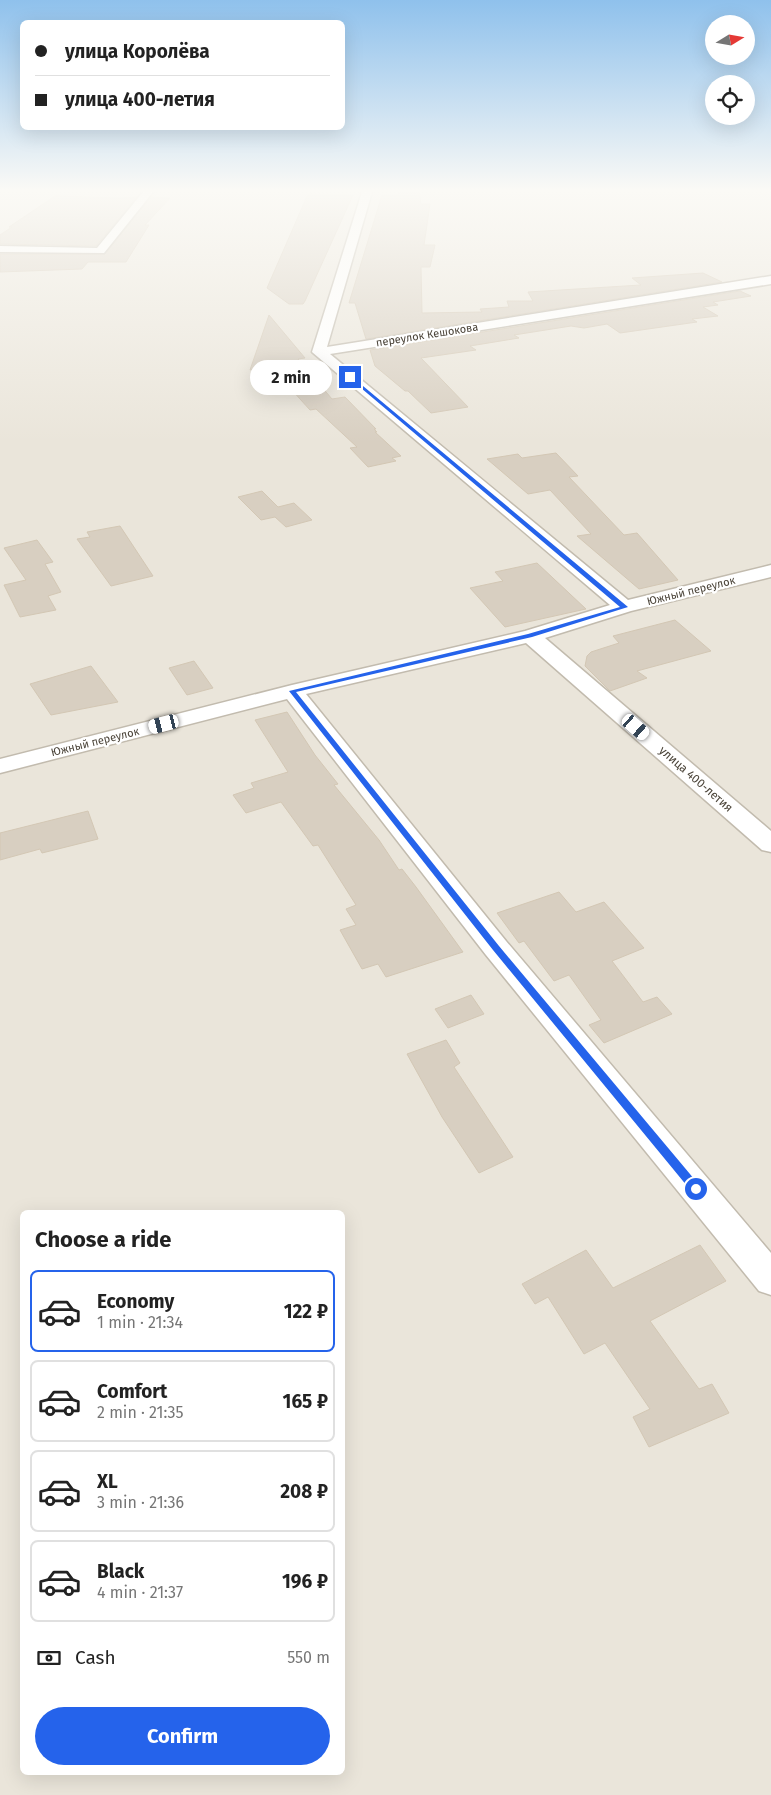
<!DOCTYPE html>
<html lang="en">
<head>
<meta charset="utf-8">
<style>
	:root { --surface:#fff; --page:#f6f6f6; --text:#222; --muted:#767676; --line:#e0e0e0; --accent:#2563eb }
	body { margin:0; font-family:"Fira Sans",sans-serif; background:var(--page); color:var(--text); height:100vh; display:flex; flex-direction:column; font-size:19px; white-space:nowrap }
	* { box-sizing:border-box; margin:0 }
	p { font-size:16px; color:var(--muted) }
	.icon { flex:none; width:28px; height:28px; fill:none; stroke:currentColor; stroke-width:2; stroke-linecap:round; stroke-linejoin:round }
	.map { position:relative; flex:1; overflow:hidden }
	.details { position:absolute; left:20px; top:1210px; width:325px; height:565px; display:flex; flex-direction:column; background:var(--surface); border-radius:8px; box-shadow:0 5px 20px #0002 }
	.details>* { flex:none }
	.top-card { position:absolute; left:20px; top:20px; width:325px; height:110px; border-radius:8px; box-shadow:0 5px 20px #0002; display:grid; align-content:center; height:110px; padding:0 15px; background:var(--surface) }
	.needle { width:32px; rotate:79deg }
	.fabs { position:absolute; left:705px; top:15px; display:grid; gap:10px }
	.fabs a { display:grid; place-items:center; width:50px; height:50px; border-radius:50%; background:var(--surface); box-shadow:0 5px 20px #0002; font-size:25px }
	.end { position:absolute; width:22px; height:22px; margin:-11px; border:6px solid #2563eb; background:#fff; box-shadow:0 0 0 2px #fff }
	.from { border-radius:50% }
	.bubble { position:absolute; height:35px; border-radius:18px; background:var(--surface); box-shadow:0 5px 20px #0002; font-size:16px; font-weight:700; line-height:35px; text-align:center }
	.car { position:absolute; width:15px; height:30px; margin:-15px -8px; border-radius:6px; box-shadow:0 0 4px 1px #0007; background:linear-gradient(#fff 24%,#345 0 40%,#fff 0 76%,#345 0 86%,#fff 0) }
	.top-card b { display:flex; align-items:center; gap:18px; height:48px; font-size:19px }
	.top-card b+b { border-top:1px solid var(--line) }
	.top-card i { width:12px; height:12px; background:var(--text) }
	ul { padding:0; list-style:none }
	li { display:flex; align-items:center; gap:15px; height:82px; margin:0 10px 8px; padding:0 5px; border:2px solid var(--line); border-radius:8px }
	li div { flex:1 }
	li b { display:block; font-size:19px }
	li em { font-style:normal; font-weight:700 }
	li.current { border-color:var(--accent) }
	li>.icon { width:45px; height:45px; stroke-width:1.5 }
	h2 { padding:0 15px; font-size:22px; line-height:60px }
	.pay { display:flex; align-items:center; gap:12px; height:55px; padding:0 15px; font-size:19px }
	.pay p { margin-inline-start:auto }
	.button { display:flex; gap:10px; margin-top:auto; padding:10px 15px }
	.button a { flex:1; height:58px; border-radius:30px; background:var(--accent); color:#fff; font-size:20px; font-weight:700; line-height:58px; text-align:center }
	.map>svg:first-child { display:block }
	.residential { fill:#eae5da; fill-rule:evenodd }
	.building { fill:#d8cfc1; stroke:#d3c7b4 }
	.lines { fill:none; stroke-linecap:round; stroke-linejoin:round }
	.street-casing { stroke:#c2bbae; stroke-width:3 }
	.street { fill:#fff; fill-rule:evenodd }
	.route { fill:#2563eb }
	.labels { text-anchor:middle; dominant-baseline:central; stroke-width:4.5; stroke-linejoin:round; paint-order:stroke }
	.far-street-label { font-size:11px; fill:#4b4439; stroke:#fff }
	.street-label { font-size:12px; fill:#4b4439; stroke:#fff }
</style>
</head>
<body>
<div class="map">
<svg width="771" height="1795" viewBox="0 0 771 1795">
	<rect width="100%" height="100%" fill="#f6f3ec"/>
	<!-- residential -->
	<path class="residential" d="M0 192H771V1795H0ZM22 1212H342V1772H22Z"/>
	<!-- building -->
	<path class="building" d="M401 192H419L421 204H430L424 245H435L430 267H421L422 313 482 312 480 309 509 307 507 301H533L528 292 641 285 632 278 703 273 722 282 366 339 355 303H349L382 195 395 196Z
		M308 194 353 195 305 301 303 304H289L267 288Z
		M55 196 120 198 137 197 96 246 0 244V235L12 227H9Z
		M151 197 170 198 145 225H149L126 262H88L82 269 0 272V254H105Z
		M740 291 751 296 713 302 718 305 703 307 718 316 692 319 697 322 620 333 607 324 584 328 571 326 514 335 519 338 470 346 476 350 421 358 468 407 431 413 408 391H405L375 366 370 350Z
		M269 315 305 358 298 359 332 399 345 397 376 429H374L377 432H375L401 456 392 458 396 461 368 467 350 448 357 447 316 409 310 410 271 367 250 370Z
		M556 453 578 476 569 477 624 535 637 533 678 580 639 589 577 536 591 534 550 490 528 494 487 459 518 454 522 458Z
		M262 491 278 507 294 503 312 520 286 527 275 517 261 520 238 497Z
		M120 526 153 576 111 586 77 539 90 537 87 532Z
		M37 540 53 562 45 564 61 592 48 596 56 610 20 617 4 585 26 580 4 548Z
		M537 563 586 609 505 627 470 588 503 581 495 572Z
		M675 620 711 651 637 671 647 678 610 691 585 666 587 656 591 652 619 643 613 636Z
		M194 661 213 688 187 695 169 668Z
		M91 666 118 702 51 715 30 684Z
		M287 712 315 755 338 784 334 785 379 840 399 870 402 869 416 887 463 952 386 977 378 964 362 969 340 930 356 925 346 909 356 905 318 845 313 846 281 802 246 813 233 795 254 788 251 783 288 772 255 720Z
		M88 811 98 839 42 853 40 849 0 860V833Z
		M559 892 576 912 604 902 644 948 612 961 643 1002 657 997 672 1014 604 1043 589 1025 601 1020 569 975 554 981 524 941 519 943 497 913Z
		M471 995 484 1014 448 1028 435 1009Z
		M446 1040 460 1063 454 1067 513 1157 479 1173 442 1117 407 1054Z
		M700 1245 726 1281 650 1321 699 1389 712 1384 729 1413 649 1447 633 1417 650 1409 605 1343 584 1354 548 1297 535 1304 522 1284 586 1250 613 1288Z"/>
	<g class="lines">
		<defs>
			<path id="street" d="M143 192H153L104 253 0 252V246L97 248Z
				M362 192H372L327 347 771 276V284L330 354 628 600 771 565V577L631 611 545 638 771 831V852L762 850 526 643 306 694 506 941 771 1253V1295L759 1291 486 955 287 699 0 773V759L292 685 525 631 610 605 312 352Z"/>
		</defs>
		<!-- street casing -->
		<use href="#street" class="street-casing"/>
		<!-- street -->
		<use href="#street" class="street"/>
	</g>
	<!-- sky -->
	<linearGradient id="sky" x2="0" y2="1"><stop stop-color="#8fc1ec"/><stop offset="0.43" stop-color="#fbfaf6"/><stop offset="1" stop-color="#fbfaf6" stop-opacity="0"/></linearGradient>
	<rect width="771" height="443" fill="url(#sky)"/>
	<!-- route -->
	<path class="route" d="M351 376 628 607 532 637 296 692 499 946 700 1186V1192H692L493 950 289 691 528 634 620 607 348 377Z"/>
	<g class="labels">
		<!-- far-street labels -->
		<g class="far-street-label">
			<text transform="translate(427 335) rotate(-9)">переулок Кешокова</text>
			<text transform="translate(691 591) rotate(-14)">Южный переулок</text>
			<text transform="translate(95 742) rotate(-14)">Южный переулок</text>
		</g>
		<!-- street labels -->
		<g class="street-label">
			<text transform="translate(696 779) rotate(41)">улица 400-летия</text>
		</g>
	</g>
</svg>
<div class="fabs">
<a><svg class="needle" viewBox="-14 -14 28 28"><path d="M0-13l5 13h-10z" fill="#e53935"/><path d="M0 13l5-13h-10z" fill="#767676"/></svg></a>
<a><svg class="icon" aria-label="locate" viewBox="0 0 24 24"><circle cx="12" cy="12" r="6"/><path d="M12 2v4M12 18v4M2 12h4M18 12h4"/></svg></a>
</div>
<i class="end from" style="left:696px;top:1189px"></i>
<i class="end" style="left:350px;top:377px"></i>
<div class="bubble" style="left:250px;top:360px;width:82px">2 min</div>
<i class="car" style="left:164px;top:724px;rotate:256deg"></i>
<i class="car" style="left:636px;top:727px;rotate:131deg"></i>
<div class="top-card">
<b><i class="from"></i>улица Королёва</b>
<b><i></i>улица 400-летия</b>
</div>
<section class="details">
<h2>Choose a ride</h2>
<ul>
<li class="current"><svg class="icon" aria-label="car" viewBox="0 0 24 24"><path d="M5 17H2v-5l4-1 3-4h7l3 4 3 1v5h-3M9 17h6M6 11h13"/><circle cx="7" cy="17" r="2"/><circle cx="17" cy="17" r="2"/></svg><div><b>Economy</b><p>1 min · 21:34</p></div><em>122 ₽</em></li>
<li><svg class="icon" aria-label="car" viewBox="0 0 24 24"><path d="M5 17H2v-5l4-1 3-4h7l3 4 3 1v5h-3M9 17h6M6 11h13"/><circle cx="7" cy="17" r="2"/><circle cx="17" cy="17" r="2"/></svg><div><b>Comfort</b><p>2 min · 21:35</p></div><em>165 ₽</em></li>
<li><svg class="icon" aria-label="car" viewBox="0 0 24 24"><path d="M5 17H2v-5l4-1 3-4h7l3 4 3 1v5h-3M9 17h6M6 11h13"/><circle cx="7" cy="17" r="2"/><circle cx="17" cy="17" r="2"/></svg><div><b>XL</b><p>3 min · 21:36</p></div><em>208 ₽</em></li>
<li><svg class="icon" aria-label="car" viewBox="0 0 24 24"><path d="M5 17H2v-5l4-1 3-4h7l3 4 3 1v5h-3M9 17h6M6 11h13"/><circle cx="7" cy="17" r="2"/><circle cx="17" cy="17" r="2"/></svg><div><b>Black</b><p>4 min · 21:37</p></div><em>196 ₽</em></li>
</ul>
<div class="pay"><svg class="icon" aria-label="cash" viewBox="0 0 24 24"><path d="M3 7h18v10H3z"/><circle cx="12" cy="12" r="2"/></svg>Cash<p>550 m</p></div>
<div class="button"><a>Confirm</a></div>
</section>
</div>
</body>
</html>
